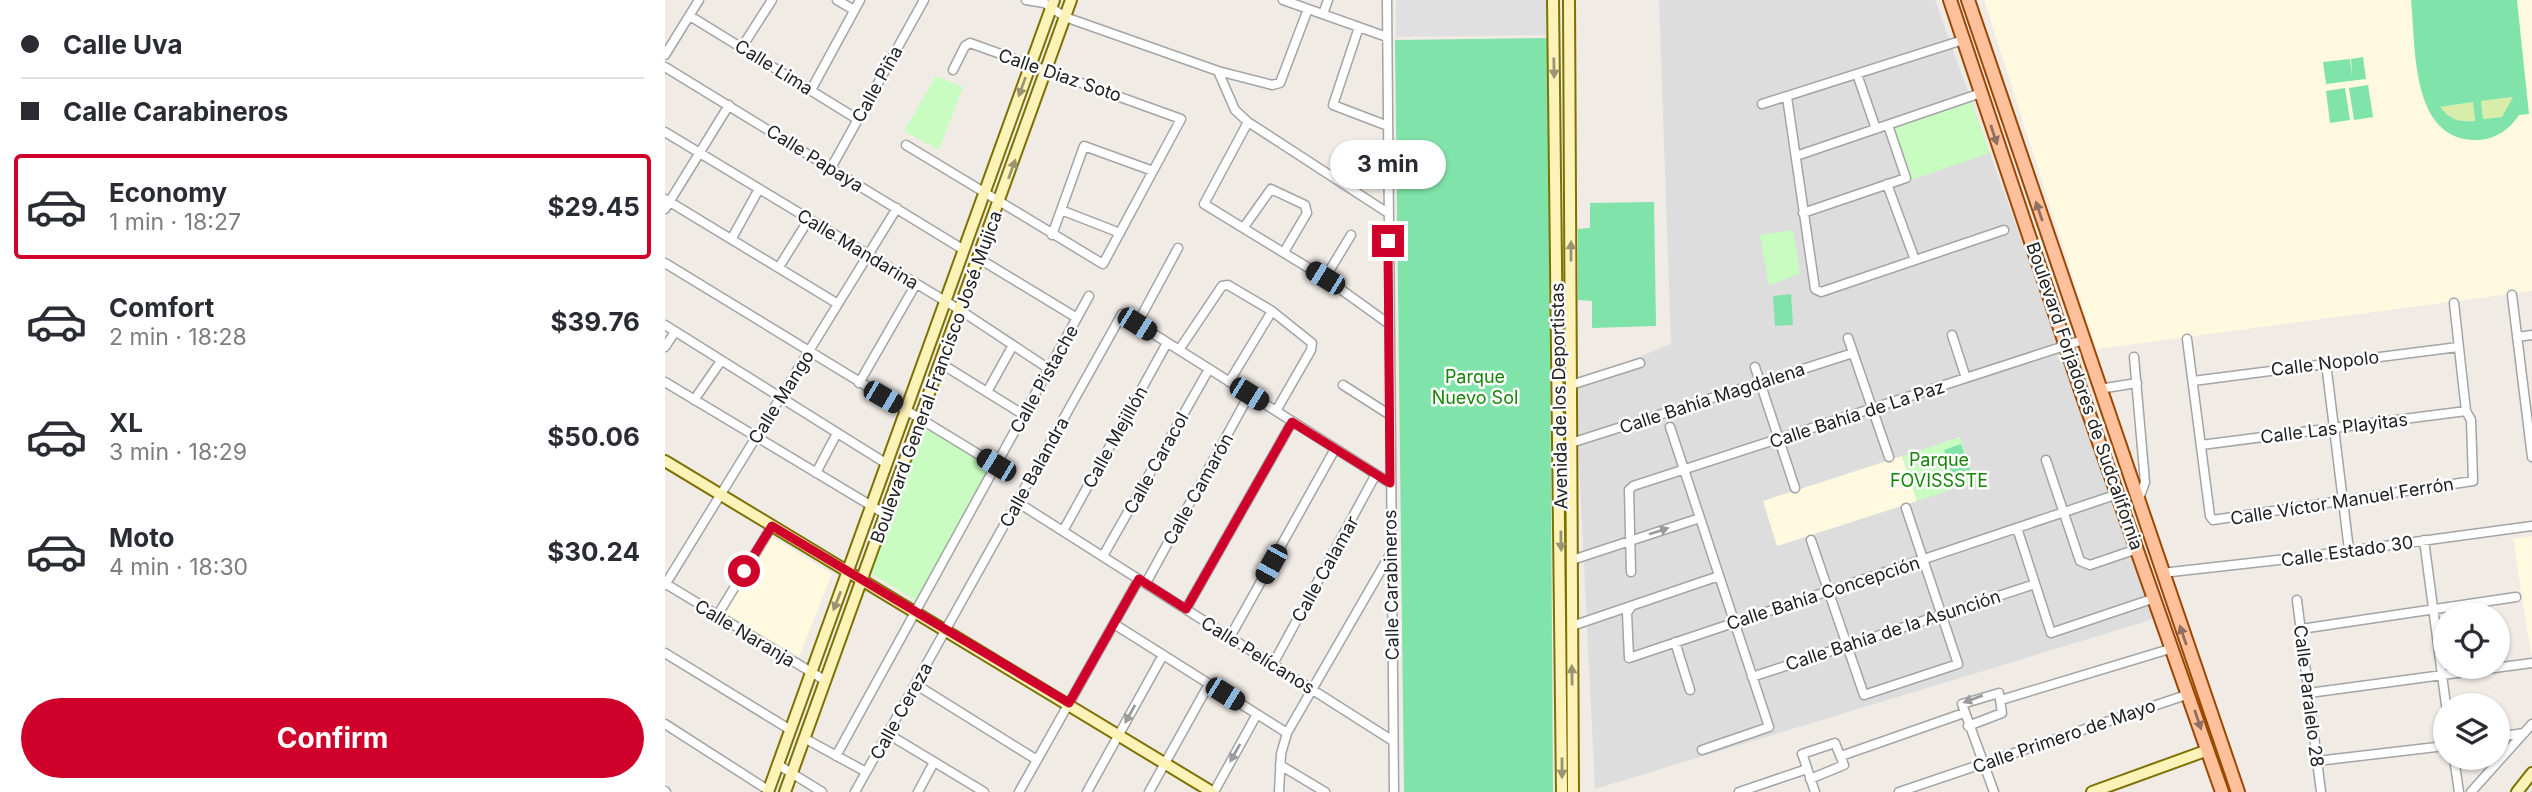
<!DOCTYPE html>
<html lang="en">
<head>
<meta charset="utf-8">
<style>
	:root { --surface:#fff; --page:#f2f2f3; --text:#2b2b33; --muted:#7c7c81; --line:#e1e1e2; --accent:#cf002a }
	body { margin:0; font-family:Inter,sans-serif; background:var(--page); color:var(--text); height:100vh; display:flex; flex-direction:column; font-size:26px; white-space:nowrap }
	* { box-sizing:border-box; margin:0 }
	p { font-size:23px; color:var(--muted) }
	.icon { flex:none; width:38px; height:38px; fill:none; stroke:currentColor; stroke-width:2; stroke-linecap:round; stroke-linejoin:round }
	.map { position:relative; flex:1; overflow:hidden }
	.side { display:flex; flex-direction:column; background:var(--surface); width:665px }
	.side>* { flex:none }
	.top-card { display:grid; align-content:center; height:154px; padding:0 21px; background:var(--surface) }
	.controls { position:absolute; left:1768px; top:602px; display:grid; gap:14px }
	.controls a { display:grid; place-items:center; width:77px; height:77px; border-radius:50%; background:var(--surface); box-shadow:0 2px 5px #0004; font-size:35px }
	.end { position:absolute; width:32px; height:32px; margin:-16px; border:9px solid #cf002a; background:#fff; box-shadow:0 0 0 4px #fff }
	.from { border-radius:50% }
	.bubble { position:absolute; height:49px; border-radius:24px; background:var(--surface); box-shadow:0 2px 5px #0004; font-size:23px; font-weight:700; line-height:49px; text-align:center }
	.car { position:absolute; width:21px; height:42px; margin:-21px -10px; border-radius:9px; box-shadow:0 0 5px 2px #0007; background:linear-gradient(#222 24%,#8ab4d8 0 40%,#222 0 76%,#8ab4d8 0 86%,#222 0) }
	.top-card b { display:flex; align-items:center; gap:24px; height:66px; font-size:26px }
	.top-card b+b { border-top:2px solid var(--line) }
	.top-card i { width:18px; height:18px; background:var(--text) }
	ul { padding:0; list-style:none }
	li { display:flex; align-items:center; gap:21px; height:105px; margin:0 14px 10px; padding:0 7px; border:4px solid transparent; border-radius:7px }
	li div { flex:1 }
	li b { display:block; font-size:26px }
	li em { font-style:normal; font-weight:700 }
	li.current { border-color:var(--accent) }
	li>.icon { width:63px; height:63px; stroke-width:1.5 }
	.cta { display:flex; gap:14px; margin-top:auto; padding:14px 21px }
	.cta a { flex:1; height:80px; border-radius:42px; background:var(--accent); color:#fff; font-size:28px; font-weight:700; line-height:80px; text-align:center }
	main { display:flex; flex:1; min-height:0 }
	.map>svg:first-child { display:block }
	.residential { fill:#dedddd }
	.education { fill:#fff9e0 }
	.grass { fill:#d8eda9 }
	.park { fill:#c8fcc1 }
	.pitch { fill:#80e3a9; fill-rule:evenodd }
	.parking { fill:#e0e0e0 }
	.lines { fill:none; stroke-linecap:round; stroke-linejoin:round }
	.street-casing { stroke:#a4a4a4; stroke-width:11 }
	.secondary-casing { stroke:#7d7100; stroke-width:14 }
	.primary-casing { stroke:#9b4800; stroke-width:16 }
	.street { stroke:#fff; stroke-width:8 }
	.secondary { stroke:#fdf2b8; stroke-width:10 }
	.primary { stroke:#ffc09c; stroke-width:12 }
	.oneway { fill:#9a9474 }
	.oneway2 { fill:#90705e }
	.oneway3 { fill:#9b9b9b }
	.route { stroke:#cf002a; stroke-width:9 }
	.labels { text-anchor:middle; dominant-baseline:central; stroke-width:5; stroke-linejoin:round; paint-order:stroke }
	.street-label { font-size:18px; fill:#202020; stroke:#fff }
	.park-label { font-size:18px; fill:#168506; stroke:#fff }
</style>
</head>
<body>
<main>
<section class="side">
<div class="top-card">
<b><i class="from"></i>Calle Uva</b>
<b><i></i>Calle Carabineros</b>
</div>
<ul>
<li class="current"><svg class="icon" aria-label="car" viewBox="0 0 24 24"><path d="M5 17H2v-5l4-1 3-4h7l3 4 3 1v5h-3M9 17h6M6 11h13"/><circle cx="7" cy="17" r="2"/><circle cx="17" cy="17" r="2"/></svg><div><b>Economy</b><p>1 min · 18:27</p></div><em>$29.45</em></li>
<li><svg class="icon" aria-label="car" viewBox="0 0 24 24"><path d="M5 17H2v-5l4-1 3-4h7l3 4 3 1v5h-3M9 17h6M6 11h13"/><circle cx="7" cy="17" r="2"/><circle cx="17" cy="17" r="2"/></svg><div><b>Comfort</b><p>2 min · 18:28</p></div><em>$39.76</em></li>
<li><svg class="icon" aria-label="car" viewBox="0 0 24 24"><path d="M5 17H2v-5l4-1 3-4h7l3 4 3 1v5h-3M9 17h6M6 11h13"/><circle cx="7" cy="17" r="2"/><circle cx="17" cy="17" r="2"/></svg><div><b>XL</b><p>3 min · 18:29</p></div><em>$50.06</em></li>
<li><svg class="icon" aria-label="car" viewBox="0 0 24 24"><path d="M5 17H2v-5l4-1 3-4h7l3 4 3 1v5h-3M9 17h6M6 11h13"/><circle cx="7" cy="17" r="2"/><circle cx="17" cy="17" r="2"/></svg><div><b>Moto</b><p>4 min · 18:30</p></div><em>$30.24</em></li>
</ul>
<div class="cta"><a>Confirm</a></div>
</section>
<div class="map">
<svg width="1867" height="792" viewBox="0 0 1867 792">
	<rect width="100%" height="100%" fill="#f1ebe6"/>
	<!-- residential -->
	<path class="residential" d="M994 0H1270L1492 618 930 789 910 383 1006 344Z"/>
	<!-- education -->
	<path class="education" d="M1319 0H1867V291L1431 349Z
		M1237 456 1252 501 1112 546 1098 501Z
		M106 536 167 574 133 659 58 615Z
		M1867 536V654H1866L1848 539Z"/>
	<!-- grass -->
	<path class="grass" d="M1849 97 1837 117 1818 119 1816 101Z
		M1808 102 1810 121C1793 122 1786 120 1774 107Z"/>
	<!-- park -->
	<path class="park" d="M271 76 298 87 274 150 239 131Z
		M1306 101 1325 153 1246 180 1228 128Z
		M1128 230 1135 273 1104 286 1095 235Z
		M257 423 327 467 251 601 206 573Z
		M1295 437 1310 482 1252 501 1237 456Z"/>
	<!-- pitch -->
	<path class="pitch" d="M1746 0H1852L1864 114 1854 115C1845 129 1831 139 1814 140 1745 143 1751 47 1746 0ZM1848 97 1837 117 1818 119 1816 101ZM1808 102 1810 121C1793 122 1786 120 1775 107Z
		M883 38 888 792H739L730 40Z
		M1698 57 1701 79 1661 84 1658 62 1685 59 1687 78 1686 59Z
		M1703 85 1708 117 1689 120 1684 88Z
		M1680 88 1685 120 1665 123 1661 91Z
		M989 202 991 326 927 328V301L913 300V229L925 228V203Z
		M1126 294 1128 325 1110 326 1108 296Z
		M1296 444 1307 475 1289 481 1279 450Z"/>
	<!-- parking -->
	<path class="parking" d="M731 0H881V35L731 37Z"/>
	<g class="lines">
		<defs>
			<path id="street" d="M172 0 189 10
				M361 0 379 3
				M375 0 400 17 553 71 570 110 583 122 723 213
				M618 0 722 37
				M722 0 729 792
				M658 14 663 0
				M25 16 192 119
				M694 27 668 105 723 126
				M77 47 107 0
				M0 55 34 0
				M0 67 299 250
				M553 71 607 85 615 83 643 9
				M1192 74 1211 129
				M146 90 195 0
				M1122 97 1150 289 1156 292 1339 230
				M1097 104 1298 40
				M583 122 539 204 660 278 724 324
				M0 132 295 310 384 369
				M241 145 438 264 516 119 305 43 300 46 288 70
				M1131 156 1316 93
				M166 168 259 0
				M1222 184 1250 260
				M0 199 173 304
				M0 209 64 105
				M396 210 455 233
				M1138 213 1241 178 1223 125
				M579 227 606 189 640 205 642 213 619 252
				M387 235 419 146 488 171
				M67 238 94 189
				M313 258 412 318
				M0 263 331 465
				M114 267 144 219
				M660 278 686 235
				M1847 295 1867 457
				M472 324 513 248
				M0 325 222 464
				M1287 335 1301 378
				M1852 337 1867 335
				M1183 338 1224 457
				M1522 339 1545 516 1548 520 1808 481 1806 420 1801 411 1789 303
				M0 347 10 332
				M514 350 557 286 563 285 607 311 647 343 646 350 611 411
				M1469 357 1480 482 1473 502
				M275 363 359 415
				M1661 363 1684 550
				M1090 367 1130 488
				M1528 381 1793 347
				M0 382 220 514
				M564 382 607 311
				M194 383 251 284
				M678 385 725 415
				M906 385 975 363
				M1434 389 1472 383
				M322 392 348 345
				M29 400 56 361
				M1005 427 1104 727 1037 750
				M906 443 1188 353
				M1536 445 1801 411
				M1381 460 1415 561 1425 565 1472 549
				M151 473 172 433
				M352 502 728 741
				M1352 528 1386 633 1490 598
				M398 531 502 343
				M1146 540 1199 695 1293 664 1241 508
				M1759 540 1781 705
				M438 556 544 369
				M907 560 1035 518
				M966 572 964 490 968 486 1418 340
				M1497 573 1631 558 1867 526
				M481 583 584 395
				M1 584 161 681
				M0 585 232 208
				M1632 600 1656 792
				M966 607 962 613 964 658 1453 494
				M521 609 627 422
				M52 616 107 526
				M449 624 622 733
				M907 626 1054 576
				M1636 629 1851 597
				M565 637 670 449
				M1010 642 1025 690
				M0 653 124 729
				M608 664 711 474
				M1087 677 1370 584
				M250 684 372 760
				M1644 693 1867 663
				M1336 700 1508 648
				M0 724 103 790
				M1303 726 1337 713 1334 693 1297 704 1329 792
				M223 734 319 792
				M1832 737 1859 733
				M139 738 201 772
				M171 756 424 296
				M1176 756 1299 713
				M1789 758 1794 792
				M1652 761 1780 746
				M112 764 157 792
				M615 765 660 792
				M1145 779 1179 765 1170 743 1137 754 1138 756 1150 792
				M0 791 1 792
				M190 792 457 314 725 483
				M253 792 269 762
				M354 792 474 579
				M422 792 498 655
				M484 792 544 684
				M549 792 592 714
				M614 792 616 754 622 733 727 551
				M1074 792 1142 769
				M1234 792 1524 694
				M1806 792 1867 724"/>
			<path id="secondary" d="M888 0 897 792
				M904 0 908 792
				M0 461 547 792
				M103 792 389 0
				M120 792 406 0
				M1427 792 1543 750
				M1852 792 1867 773"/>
			<path id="primary" d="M1285 0 1417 394 1557 792
				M1303 0 1573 792"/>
		</defs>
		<!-- street casing -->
		<use href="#street" class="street-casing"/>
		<!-- secondary casing -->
		<use href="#secondary" class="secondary-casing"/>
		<!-- primary casing -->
		<use href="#primary" class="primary-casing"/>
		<!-- street -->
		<use href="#street" class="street"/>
		<!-- secondary -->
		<use href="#secondary" class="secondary"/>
		<!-- primary -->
		<use href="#primary" class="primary"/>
	</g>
	<!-- one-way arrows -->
	<defs><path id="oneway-solid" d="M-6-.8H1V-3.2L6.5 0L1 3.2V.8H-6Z" transform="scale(1.75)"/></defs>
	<g class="oneway">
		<use href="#oneway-solid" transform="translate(889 68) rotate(89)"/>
		<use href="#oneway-solid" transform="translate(357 87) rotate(110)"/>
		<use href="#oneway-solid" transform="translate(347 169) rotate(-70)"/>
		<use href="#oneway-solid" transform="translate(906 251) rotate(-90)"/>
		<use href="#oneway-solid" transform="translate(896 541) rotate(89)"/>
		<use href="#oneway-solid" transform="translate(172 601) rotate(111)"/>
		<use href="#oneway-solid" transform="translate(907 675) rotate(-91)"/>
		<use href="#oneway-solid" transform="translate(897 768) rotate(90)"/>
	</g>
	<g class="oneway2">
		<use href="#oneway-solid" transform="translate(1329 135) rotate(72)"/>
		<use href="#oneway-solid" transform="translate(1374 211) rotate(-109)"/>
		<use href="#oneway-solid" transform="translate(1518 635) rotate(-109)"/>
		<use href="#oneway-solid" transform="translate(1533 720) rotate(71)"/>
	</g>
	<g class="oneway3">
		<use href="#oneway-solid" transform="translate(994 531) rotate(-18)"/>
		<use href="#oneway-solid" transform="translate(1308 699) rotate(160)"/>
		<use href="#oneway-solid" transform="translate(465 714) rotate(119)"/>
		<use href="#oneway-solid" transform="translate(570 753) rotate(119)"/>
	</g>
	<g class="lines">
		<!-- route -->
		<path class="route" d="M79 571 107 526 404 703 474 579 521 609 627 422 725 483 723 241"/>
	</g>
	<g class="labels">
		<!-- street labels -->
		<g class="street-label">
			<text transform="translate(109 67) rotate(32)">Calle Lima</text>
			<text transform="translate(395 75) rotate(19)">Calle Diaz Soto</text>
			<text transform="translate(212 84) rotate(-61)">Calle Piña</text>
			<text transform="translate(150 158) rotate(32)">Calle Papaya</text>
			<text transform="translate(193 249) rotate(31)">Calle Mandarina</text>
			<text transform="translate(1660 363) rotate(-7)">Calle Nopolo</text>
			<text transform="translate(271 377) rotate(-70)">Boulevard General Francisco José Mujica</text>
			<text transform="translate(379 379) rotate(-61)">Calle Pistache</text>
			<text transform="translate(894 396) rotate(-91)">Avenida de los Deportistas</text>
			<text transform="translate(1420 396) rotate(71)">Boulevard Forjadores de Sudcalifornia</text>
			<text transform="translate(116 397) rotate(-58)">Calle Mango</text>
			<text transform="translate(1047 398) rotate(-18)">Calle Bahía Magdalena</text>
			<text transform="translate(1192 414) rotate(-18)">Calle Bahía de La Paz</text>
			<text transform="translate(1669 428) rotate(-7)">Calle Las Playitas</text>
			<text transform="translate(450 437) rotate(-61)">Calle Mejillón</text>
			<text transform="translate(491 463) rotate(-61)">Calle Caracol</text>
			<text transform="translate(369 472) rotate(-61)">Calle Balandra</text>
			<text transform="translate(533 489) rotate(-61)">Calle Camarón</text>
			<text transform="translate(1677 501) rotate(-9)">Calle Víctor Manuel Ferrón</text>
			<text transform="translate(1682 551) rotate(-8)">Calle Estado 30</text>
			<text transform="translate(660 569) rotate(-61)">Calle Calamar</text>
			<text transform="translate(726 585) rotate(-91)">Calle Carabineros</text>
			<text transform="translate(1158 593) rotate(-18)">Calle Bahía Concepción</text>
			<text transform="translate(1228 630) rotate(-18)">Calle Bahía de la Asunción</text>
			<text transform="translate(80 633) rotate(31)">Calle Naranja</text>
			<text transform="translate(593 655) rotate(32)">Calle Pelícanos</text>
			<text transform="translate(1644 696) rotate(83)">Calle Paralelo 28</text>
			<text transform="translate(236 711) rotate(-61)">Calle Cereza</text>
			<text transform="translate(1399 736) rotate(-19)">Calle Primero de Mayo</text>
		</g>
		<!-- park labels -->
		<g class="park-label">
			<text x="810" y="376">Parque<tspan x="810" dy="21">Nuevo Sol</tspan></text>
			<text x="1274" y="459">Parque<tspan x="1274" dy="21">FOVISSSTE</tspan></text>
		</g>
	</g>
</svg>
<div class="controls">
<a><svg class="icon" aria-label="locate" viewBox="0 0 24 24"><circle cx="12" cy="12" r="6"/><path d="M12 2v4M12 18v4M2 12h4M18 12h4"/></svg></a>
<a><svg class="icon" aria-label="layers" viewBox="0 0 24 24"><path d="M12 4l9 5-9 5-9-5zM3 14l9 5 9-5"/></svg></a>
</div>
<i class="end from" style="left:79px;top:571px"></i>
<i class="end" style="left:723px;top:241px"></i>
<div class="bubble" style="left:665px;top:140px;width:116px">3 min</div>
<i class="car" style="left:660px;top:278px;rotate:302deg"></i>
<i class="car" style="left:472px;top:324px;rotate:122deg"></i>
<i class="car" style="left:584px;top:394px;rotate:122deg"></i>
<i class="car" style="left:218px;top:397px;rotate:120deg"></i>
<i class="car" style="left:331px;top:465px;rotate:301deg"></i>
<i class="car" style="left:606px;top:564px;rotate:209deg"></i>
<i class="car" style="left:560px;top:694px;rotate:122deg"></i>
</div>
</main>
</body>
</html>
